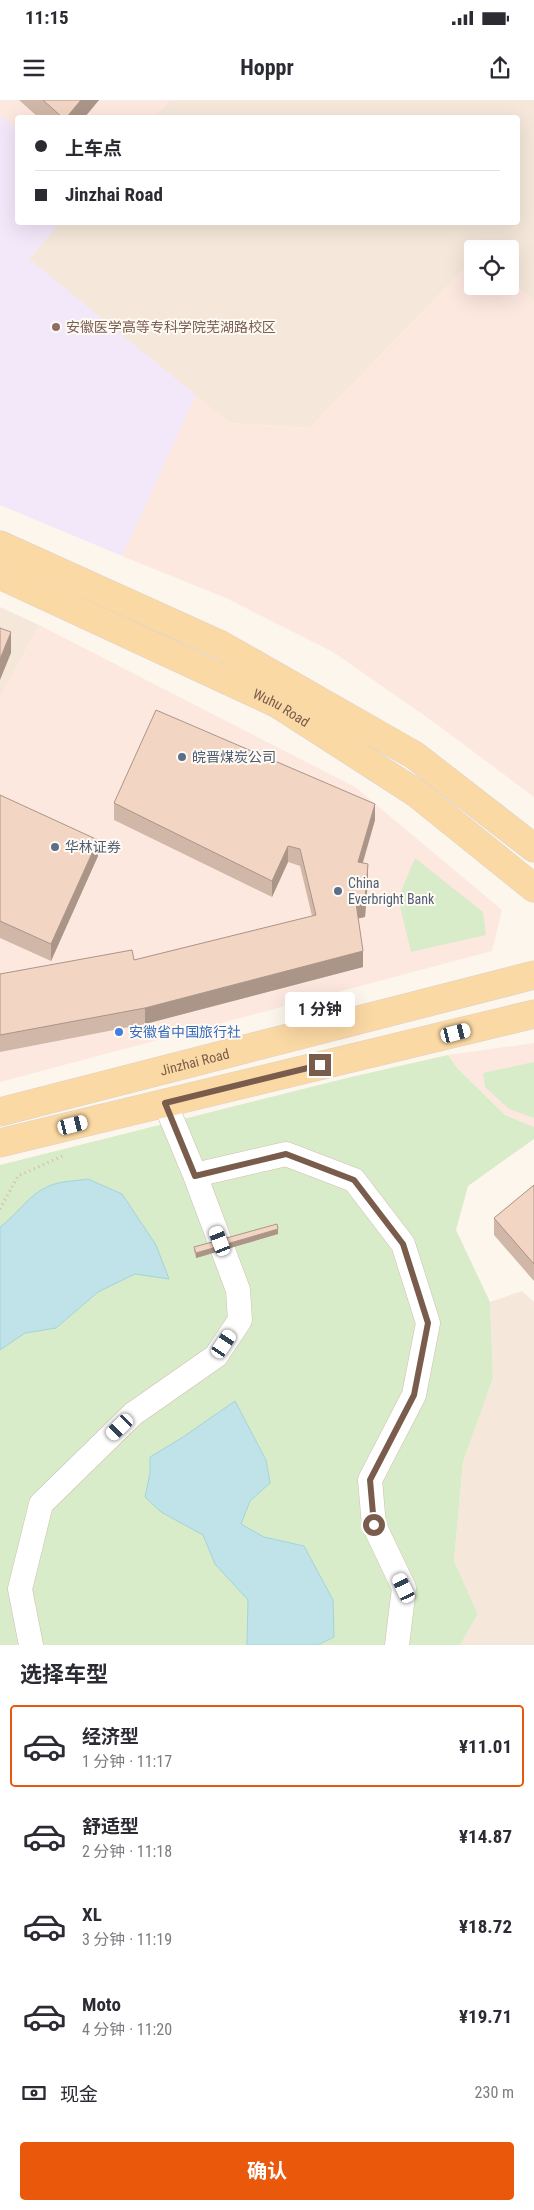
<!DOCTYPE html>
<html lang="zh">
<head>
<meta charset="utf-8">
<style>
	:root { --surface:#fff; --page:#f7f7f7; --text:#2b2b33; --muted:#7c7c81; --line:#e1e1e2; --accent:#ea580c }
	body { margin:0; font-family:"Roboto Condensed","Noto Sans SC",sans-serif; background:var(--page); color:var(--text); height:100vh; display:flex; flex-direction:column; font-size:19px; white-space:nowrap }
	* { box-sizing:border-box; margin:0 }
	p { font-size:16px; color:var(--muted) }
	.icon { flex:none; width:28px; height:28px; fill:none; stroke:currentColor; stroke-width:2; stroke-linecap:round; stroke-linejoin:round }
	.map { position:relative; height:1545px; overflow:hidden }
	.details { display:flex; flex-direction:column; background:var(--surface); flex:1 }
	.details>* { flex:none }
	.guide { position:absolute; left:15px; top:15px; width:505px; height:110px; border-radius:5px; box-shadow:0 5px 20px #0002; display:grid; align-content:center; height:110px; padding:0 20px; background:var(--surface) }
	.buttons { position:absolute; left:464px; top:140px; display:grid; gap:10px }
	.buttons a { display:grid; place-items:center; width:55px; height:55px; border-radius:5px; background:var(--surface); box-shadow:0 5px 20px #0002; font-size:25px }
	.end { position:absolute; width:22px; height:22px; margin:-11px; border:6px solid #7a5c4d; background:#fff; box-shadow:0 0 0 2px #fff }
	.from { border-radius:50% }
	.bubble { position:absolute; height:35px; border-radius:5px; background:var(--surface); box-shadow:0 5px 20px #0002; font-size:16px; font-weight:700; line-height:35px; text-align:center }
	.car { position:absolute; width:15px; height:30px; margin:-15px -8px; border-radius:6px; box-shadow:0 0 4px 1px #0007; background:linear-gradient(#fff 24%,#345 0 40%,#fff 0 76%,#345 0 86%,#fff 0) }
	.guide b { display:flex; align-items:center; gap:18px; height:48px; font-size:19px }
	.guide b+b { border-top:1px solid var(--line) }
	.guide i { width:12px; height:12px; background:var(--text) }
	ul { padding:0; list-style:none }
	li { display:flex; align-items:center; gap:15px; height:82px; margin:0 10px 8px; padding:0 10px; border:2px solid transparent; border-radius:5px }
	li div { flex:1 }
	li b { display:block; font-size:19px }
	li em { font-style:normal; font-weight:700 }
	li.current { border-color:var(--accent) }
	li>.icon { width:45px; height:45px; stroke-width:1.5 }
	h2 { padding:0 20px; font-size:22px; line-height:60px }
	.pay { display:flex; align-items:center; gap:12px; height:55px; padding:0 20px; font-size:19px }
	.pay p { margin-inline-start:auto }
	.primary-button { display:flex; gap:10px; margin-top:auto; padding:10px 20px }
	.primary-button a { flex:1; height:58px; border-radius:5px; background:var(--accent); color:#fff; font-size:20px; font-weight:700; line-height:58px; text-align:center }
	.status { display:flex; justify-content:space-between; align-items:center; height:35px; padding:0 25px; background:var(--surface); direction:ltr }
	.status svg { height:14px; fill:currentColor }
	header { display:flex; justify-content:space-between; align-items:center; height:65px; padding:0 20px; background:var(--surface); font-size:22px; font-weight:700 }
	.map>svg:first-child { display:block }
	.residential { fill:#f5e8da }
	.commercial { fill:#fde8e0 }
	.education { fill:#f3e8fa }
	.green { fill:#d8ecc9 }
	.water { fill:#bfe3e8; stroke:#a5d3da }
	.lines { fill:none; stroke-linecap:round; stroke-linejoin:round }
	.minor-casing { stroke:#d1beb0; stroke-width:25 }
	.primary-casing { stroke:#dad1cd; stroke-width:29 }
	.path { stroke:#d9b8a5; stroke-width:3; stroke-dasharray:1 4; stroke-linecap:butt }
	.minor { stroke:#fff; stroke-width:24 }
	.primary { stroke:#fbd9a5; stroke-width:28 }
	.wall { fill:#d1b7a8 }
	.shaded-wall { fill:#aa9588 }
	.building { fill:#f3d5c3; stroke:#aa9588 }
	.route { stroke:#7a5c4d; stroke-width:6 }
	.education-dot { fill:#8d6e63; stroke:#fffaf3; stroke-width:2 }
	.service-dot { fill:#5c6f8a; stroke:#fffaf3; stroke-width:2 }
	.shop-dot { fill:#3f7fe0; stroke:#fffaf3; stroke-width:2 }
	.labels { text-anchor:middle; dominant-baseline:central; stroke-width:4; stroke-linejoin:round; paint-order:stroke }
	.education-label { font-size:14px; fill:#785e54; stroke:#fffaf3; text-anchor:start }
	.street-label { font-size:14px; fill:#7a5c4d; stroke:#fffaf3 }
	.service-label { font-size:14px; fill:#4e5e75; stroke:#fffaf3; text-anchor:start }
	.shop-label { font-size:14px; fill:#366cbe; stroke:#fffaf3; text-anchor:start }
</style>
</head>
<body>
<div class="status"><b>11:15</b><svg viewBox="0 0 49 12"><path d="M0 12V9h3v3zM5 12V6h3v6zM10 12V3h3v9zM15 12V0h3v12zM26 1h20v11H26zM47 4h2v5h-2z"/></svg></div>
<header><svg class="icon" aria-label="menu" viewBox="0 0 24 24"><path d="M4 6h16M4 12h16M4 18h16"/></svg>Hoppr<svg class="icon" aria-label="share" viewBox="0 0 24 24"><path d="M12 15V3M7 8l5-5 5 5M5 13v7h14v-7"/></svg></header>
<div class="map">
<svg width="534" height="1545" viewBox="0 0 534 1545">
	<rect width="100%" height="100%" fill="#fdf6ec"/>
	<!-- residential -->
	<path class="residential" d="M170 0H534V201L510 180V149H472V161L310 328 229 323 29 159 60 123 518 122V18L154 17Z
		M0 507 39 525 0 599Z
		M522 1191 534 1202V1545H460L478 1514 454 1461 463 1362 493 1278 490 1202Z"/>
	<!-- commercial -->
	<path class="commercial" d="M0 0H170L154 17 18 18 17 30 0 14Z
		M472 161V186H510V180L534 201V697L435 623 333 552 226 498 122 456 196 295 229 323 310 328Z
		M39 525 355 687 502 810 492 851 0 982V597Z
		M534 943V1027L505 1015 457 968 448 955Z"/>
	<!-- education -->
	<path class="education" d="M0 14 17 30 18 122 60 123 29 159 196 295 122 456 0 405Z"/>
	<!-- green -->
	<path class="green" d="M415 758 483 812 486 835 411 852 398 798Z
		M448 955 457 968 505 1015 534 1027V1039L468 1086 456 1130 490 1202 493 1278 463 1362 454 1461 478 1514 460 1545H0V1065L351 977Z
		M534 962V1018L509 1009 485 987 483 973Z"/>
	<!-- water -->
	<path class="water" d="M88 1079 122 1094 156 1145 169 1179 135 1174 98 1192 56 1228 25 1233 0 1250V1127C17 1115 29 1094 49 1086 60 1081 76 1081 88 1079Z
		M235 1301 266 1360 270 1383 250 1401 241 1424 264 1437 304 1446 333 1500 334 1537 318 1545H247L248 1500 215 1464 203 1435 161 1412 145 1397 150 1373V1357L183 1337Z"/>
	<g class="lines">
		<defs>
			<path id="minor" d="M195 1075 286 1054 354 1080 403 1144 428 1223 414 1295 370 1380 374 1425 404 1488 397 1545
				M31 1545 20 1489 41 1404 133 1314 216 1256 240 1220 238 1190 195 1075 165 1003"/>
			<g id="primary">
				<path d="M0 445 221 545 414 655 534 748"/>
				<path id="s1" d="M0 475 278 604 416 693 534 788"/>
				<path id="s2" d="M0 1012 534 875"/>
				<path d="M0 1043 534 914"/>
			</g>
		</defs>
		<!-- minor casing -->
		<use href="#minor" class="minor-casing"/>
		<!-- primary casing -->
		<use href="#primary" class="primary-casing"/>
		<!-- path -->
		<path class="path" d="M0 1109 18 1076 65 1055"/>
		<!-- minor -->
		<use href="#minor" class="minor"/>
		<!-- primary -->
		<use href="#primary" class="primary"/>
	</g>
	<!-- wall -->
	<path class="wall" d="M19 0H99L84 18H39Z
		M0 695 98 756 51 861 0 838Z
		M114 703 375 720 363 763 368 780 365 817 358 818 363 867 145 924 0 952V874L134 860 312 816 300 766 288 762 272 797 114 720Z
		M534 1085V1181L494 1135V1118Z
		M278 1134 196 1158 194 1151V1147Z"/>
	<!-- shaded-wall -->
	<path class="shaded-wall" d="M81 0H99L84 18H66Z
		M11 532V553L0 580V559Z
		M375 704V720L358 778V762Z
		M98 740V756L51 861V844Z
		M288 746V762L272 797V781Z
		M368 764V780L365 817 356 819V803Z
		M363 851V867L145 924V908Z
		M278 1129V1134L196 1158V1153Z"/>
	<!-- building -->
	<path class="building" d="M43 0H81L66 18H63Z
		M0 528 11 532 0 559Z
		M156 610 375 704 358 762 368 764 365 800 356 803 363 851 145 908 0 935V874L132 850 134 860 316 815 300 749 288 746 272 781 114 703Z
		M0 695 98 740 51 844 0 821Z
		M534 1085V1164L494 1118Z
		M277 1124 278 1129 196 1153 194 1147Z"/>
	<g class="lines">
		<!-- route -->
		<path class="route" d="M320 965 165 1003 195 1076 286 1054 354 1080 403 1144 428 1223 414 1295 370 1380 374 1425"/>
	</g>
	<!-- markers -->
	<circle class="education-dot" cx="56" cy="227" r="5"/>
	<g class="service-dot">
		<circle cx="182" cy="657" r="5"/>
		<circle cx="55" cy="747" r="5"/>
		<circle cx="338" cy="791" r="5"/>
	</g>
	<circle class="shop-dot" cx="119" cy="932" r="5"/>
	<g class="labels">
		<!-- education labels -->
		<g class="education-label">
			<text x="66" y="227">安徽医学高等专科学院芜湖路校区</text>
		</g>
		<!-- street labels -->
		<g class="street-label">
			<text stroke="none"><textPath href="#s1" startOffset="311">Wuhu Road</textPath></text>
			<text stroke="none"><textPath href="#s2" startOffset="201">Jinzhai Road</textPath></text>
		</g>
		<!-- service labels -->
		<g class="service-label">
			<text x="192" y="657">皖晋煤炭公司</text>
			<text x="65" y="747">华林证券</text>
			<text x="348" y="783">China<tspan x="348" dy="16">Everbright Bank</tspan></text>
		</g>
		<!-- shop labels -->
		<g class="shop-label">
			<text x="129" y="932">安徽省中国旅行社</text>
		</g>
	</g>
</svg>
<div class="buttons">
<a><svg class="icon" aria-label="locate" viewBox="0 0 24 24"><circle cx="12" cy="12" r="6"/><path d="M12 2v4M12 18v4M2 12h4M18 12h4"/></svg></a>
</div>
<i class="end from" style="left:374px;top:1425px"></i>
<i class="end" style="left:320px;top:965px"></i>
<div class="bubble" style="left:285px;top:892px;width:70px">1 分钟</div>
<i class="car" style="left:456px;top:933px;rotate:76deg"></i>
<i class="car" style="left:73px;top:1025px;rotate:76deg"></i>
<i class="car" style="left:220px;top:1141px;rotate:339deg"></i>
<i class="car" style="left:224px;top:1244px;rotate:34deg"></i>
<i class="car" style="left:120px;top:1327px;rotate:226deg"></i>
<i class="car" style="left:404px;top:1488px;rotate:335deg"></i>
<div class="guide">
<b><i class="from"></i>上车点</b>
<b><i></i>Jinzhai Road</b>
</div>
</div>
<section class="details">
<h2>选择车型</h2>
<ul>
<li class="current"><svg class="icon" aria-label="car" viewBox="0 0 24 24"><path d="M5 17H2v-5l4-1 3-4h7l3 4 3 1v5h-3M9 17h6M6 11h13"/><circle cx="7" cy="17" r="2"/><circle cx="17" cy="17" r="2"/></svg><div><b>经济型</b><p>1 分钟 · 11:17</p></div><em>¥11.01</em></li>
<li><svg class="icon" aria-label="car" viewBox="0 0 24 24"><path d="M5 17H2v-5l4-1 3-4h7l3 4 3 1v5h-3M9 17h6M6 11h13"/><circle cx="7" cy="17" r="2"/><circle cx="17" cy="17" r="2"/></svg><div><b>舒适型</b><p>2 分钟 · 11:18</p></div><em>¥14.87</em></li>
<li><svg class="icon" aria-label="car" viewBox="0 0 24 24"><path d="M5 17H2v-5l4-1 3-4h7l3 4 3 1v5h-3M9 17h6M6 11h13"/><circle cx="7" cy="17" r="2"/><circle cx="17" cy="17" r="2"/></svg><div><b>XL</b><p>3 分钟 · 11:19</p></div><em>¥18.72</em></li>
<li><svg class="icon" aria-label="car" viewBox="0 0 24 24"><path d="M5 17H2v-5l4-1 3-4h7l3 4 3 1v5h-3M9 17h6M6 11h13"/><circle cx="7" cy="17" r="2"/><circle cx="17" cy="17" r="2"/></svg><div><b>Moto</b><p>4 分钟 · 11:20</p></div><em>¥19.71</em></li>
</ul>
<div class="pay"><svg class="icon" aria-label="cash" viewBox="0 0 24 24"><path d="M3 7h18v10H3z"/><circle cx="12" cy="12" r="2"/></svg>现金<p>230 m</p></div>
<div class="primary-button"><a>确认</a></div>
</section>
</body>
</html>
